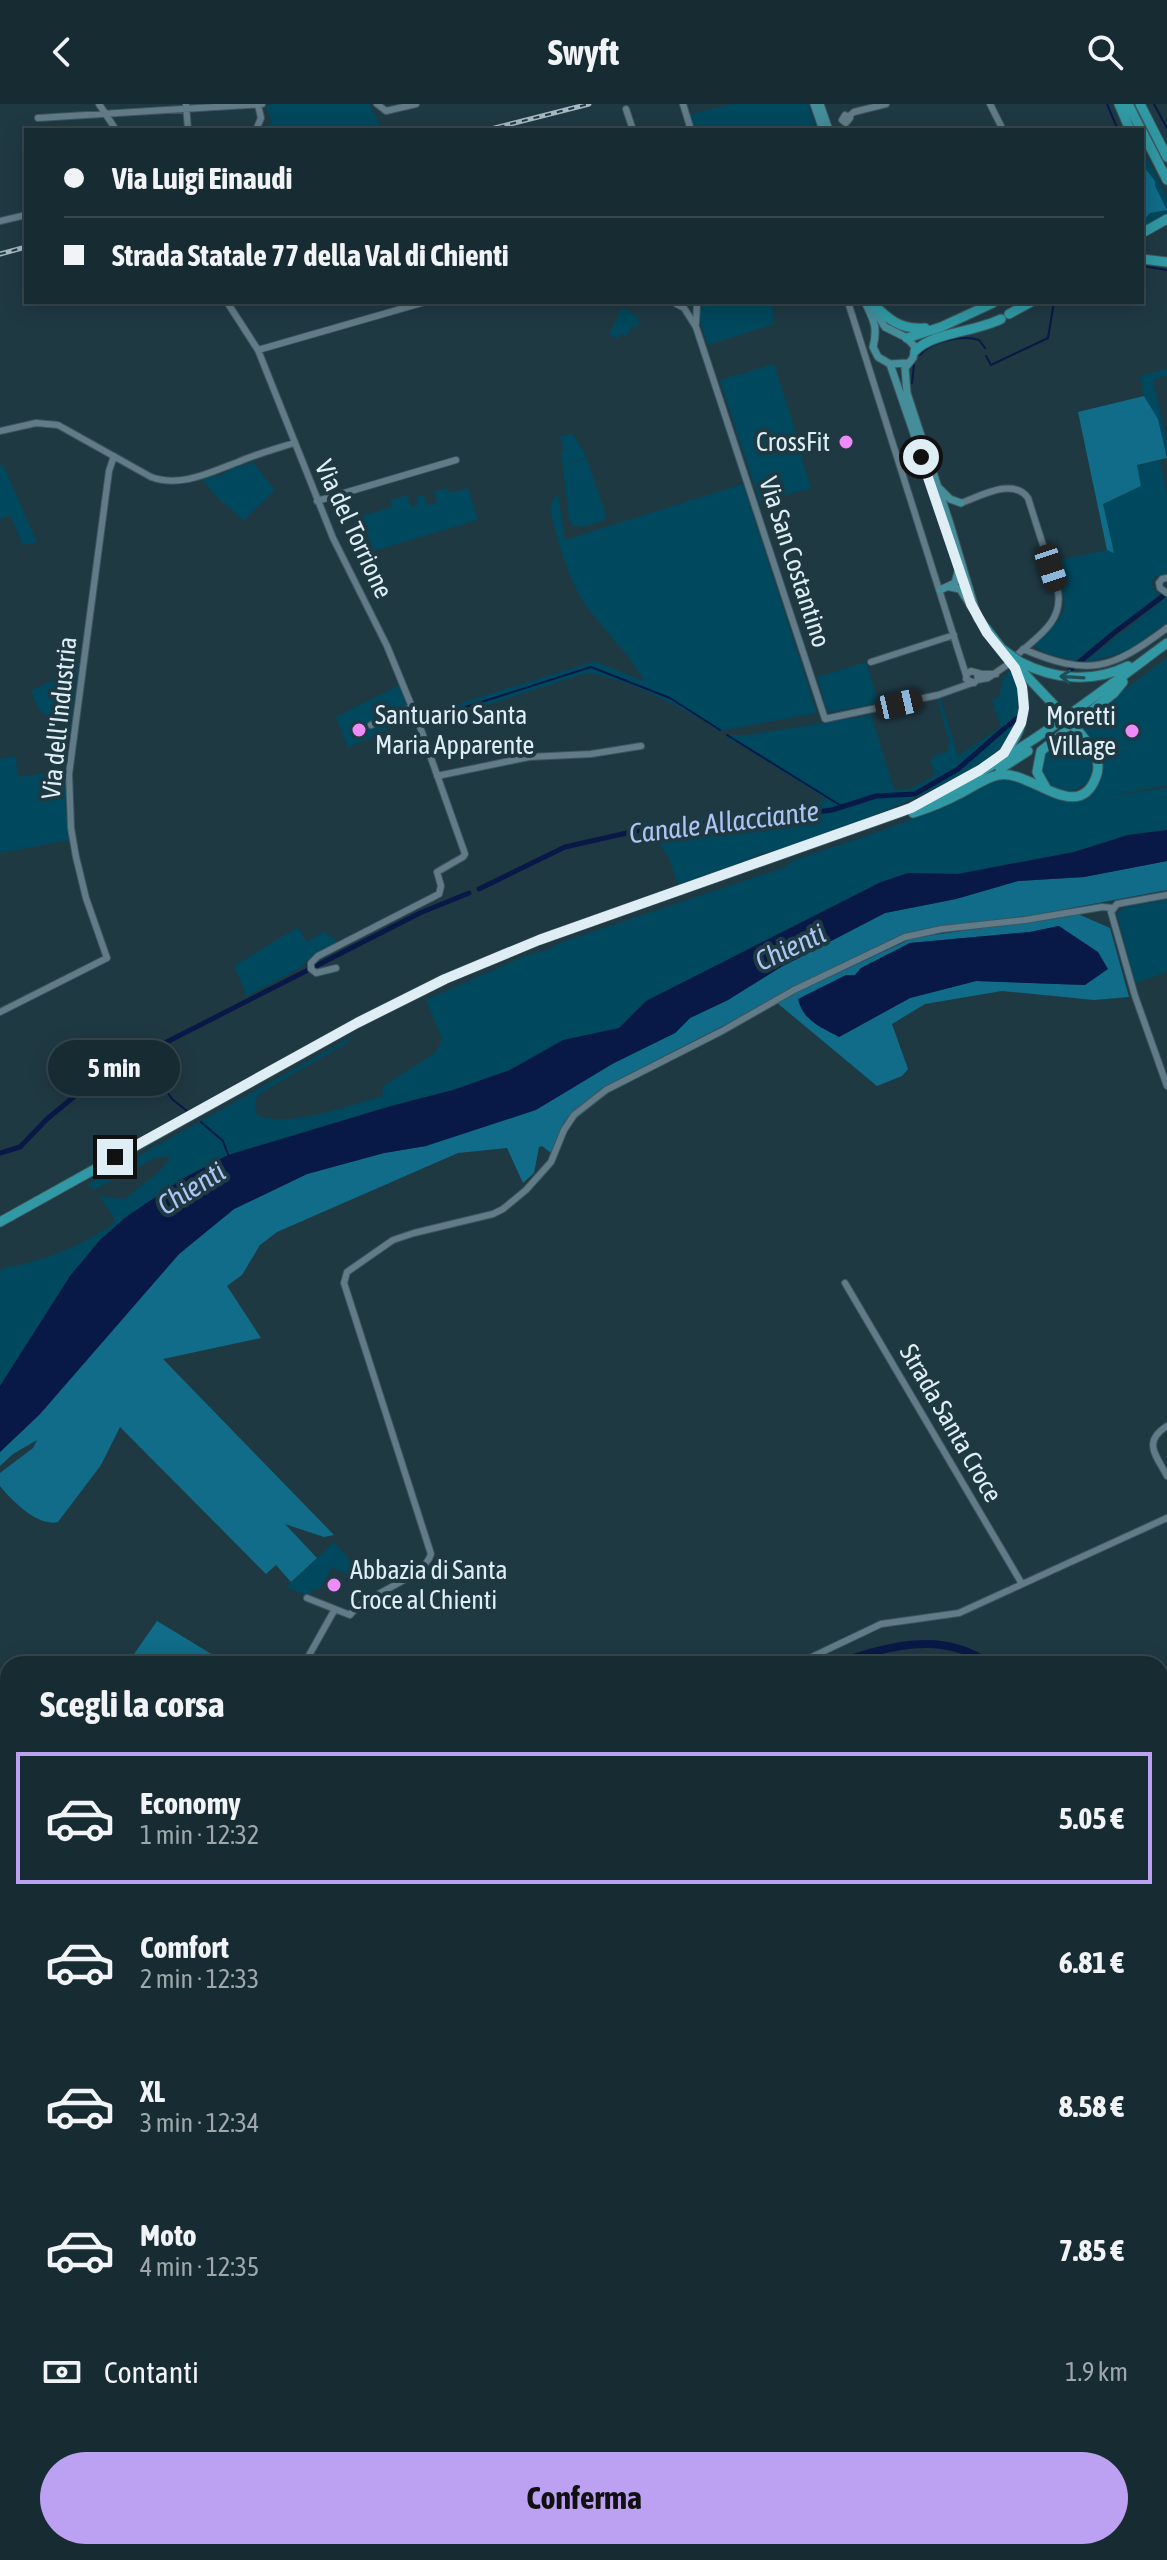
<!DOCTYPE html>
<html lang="it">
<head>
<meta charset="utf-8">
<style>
	:root { --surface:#172b32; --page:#24373e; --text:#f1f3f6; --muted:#9ea7ac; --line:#36474d; --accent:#bca0f2 }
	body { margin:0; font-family:"Asap Condensed",sans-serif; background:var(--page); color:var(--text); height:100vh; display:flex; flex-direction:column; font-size:30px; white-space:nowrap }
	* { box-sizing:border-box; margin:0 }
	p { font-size:26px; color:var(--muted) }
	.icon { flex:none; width:44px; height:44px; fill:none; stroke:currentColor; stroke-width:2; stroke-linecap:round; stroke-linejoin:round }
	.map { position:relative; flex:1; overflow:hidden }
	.side { position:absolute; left:0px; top:1552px; width:1168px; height:904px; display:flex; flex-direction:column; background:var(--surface); border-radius:24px 24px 0 0; box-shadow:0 4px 20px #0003,0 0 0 2px var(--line) }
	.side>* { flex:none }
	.guide { position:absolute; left:24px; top:24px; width:1120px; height:176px; border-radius:0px; box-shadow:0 4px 20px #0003,0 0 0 2px var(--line); display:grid; align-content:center; height:176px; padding:0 40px; background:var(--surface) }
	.end { position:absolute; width:36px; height:36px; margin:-18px; border:10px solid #dfeef5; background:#111; box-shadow:0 0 0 4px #111 }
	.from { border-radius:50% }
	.bubble { position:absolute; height:56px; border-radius:28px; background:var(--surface); box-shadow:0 4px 20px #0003,0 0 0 2px var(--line); font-size:26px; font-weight:700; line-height:56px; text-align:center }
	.car { position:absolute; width:24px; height:48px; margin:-24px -12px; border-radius:10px; box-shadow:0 0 6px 2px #0007; background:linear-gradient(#222 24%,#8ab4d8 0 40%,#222 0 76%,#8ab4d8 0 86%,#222 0) }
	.guide b { display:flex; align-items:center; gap:28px; height:76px; font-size:30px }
	.guide b+b { border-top:2px solid var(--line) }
	.guide i { width:20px; height:20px; background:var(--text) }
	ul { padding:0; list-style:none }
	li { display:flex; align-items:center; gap:24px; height:132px; margin:0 16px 12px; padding:0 24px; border:4px solid transparent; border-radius:0px }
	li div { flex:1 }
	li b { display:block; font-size:30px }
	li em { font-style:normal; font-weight:700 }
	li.active { border-color:var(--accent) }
	li>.icon { width:72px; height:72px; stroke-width:1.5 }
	h2 { padding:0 40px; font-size:36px; line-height:96px }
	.pay { display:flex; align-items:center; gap:20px; height:88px; padding:0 40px; font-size:30px }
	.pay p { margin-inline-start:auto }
	.cta { display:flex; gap:16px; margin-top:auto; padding:16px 40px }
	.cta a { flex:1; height:92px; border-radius:48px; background:var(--accent); color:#111; font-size:32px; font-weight:700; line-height:92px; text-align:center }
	header { display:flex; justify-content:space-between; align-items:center; height:104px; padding:0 40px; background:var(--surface); font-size:36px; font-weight:700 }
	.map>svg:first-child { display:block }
	.green { fill:#00485d }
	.forest { fill:#106c88; fill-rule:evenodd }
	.water { fill:#081947 }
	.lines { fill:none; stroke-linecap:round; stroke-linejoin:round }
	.stream { stroke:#081947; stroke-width:2 }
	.canal { stroke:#081947; stroke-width:5 }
	.river { stroke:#081947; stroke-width:8 }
	.minor-casing { stroke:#3e565e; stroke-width:8 }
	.major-casing { stroke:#3e565e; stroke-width:9 }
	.highway-casing { stroke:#3e565e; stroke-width:11 }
	.minor { stroke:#617c88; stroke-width:6 }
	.major { stroke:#448d99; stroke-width:7 }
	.highway { stroke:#3099a4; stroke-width:9 }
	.rail-casing { stroke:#a6b8c0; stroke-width:5 }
	.rail { stroke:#1f3943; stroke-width:2; stroke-dasharray:6; stroke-linecap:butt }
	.highway-bridge-casing { stroke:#3e565e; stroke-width:11; stroke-linecap:butt }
	.highway-bridge { stroke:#3099a4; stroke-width:9 }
	.oneway { stroke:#224c56 }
	.route { stroke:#dfeef5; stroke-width:10 }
	.poi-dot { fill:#ee8bf8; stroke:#1f3943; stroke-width:3 }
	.labels { text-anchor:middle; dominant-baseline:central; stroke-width:8; stroke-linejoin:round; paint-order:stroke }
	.poi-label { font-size:26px; fill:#dfeef5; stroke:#1f3943; text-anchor:end }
	.street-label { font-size:26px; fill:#dfeef5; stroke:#1f3943 }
	.water-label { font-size:28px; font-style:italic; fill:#aec5f4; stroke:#1f3943 }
</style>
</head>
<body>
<header><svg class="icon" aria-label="back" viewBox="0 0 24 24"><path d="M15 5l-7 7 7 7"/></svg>Swyft<svg class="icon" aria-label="search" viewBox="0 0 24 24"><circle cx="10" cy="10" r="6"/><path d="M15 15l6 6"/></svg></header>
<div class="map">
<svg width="1167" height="2456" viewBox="0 0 1167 2456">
	<rect width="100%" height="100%" fill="#1f3943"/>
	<!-- green -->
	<path class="green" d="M272 0H369L383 26H263L262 23 272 19 266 2Z
		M732 0H808L817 26H693L688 11Z
		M1142 44 1167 93V113L1142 126Z
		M705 198H770L775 214 773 215 774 220 708 241 698 211Z
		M622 204 637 212 639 218 636 224 632 222 626 232 621 229 618 235 609 230Z
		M774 260 804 353 802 355 811 384 760 398 720 276Z
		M1167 265V272L1153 276 1167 336V353L1158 315 1144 292 1140 272Z
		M573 330 587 353 569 360 587 355 606 411 604 417 582 423 572 421 569 414 561 348 564 347 560 332Z
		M251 356 275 386 244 416 218 394 201 374 221 372 234 363 249 361Z
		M1160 356 1167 390V471L1156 472C1146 481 1159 485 1157 493L1075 557 1046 549 1033 541C1074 503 1069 509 1053 457L1107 446 1113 449 1103 400 1140 382 1136 362Z
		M3 361 37 438 23 441 10 411 0 415V362Z
		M743 380 817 609 719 627C688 606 623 572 586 569L437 617 432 608 595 557 645 578C630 551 606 529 588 504 567 475 559 439 550 406L553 396 558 390 565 436Z
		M447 384 450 389 468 384 478 416 373 447 362 412 392 403 390 396 407 391 411 403 418 401 416 393 424 391 427 401 437 399 434 388Z
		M1167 493V518L1128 547 1083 559Z
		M1167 554V681L1105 693 1167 684V726L1128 731 1074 748 958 770 908 769 881 778 646 897 619 924 563 936 510 966 453 986 391 1002 228 1051 182 1075 126 1113 100 1136 70 1172 0 1282V1168L3 1164C45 1157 80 1143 114 1119V1113L99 1092 124 1095 159 1068 171 1052 155 1054 94 1086 88 1080 353 932 347 939 262 988C253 997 253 1000 258 1012 297 1023 345 1002 383 992L382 983 436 948 442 935 426 896 525 852 549 845 562 838 783 764 794 756C839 741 884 727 928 709 952 699 975 680 1001 675 1034 669 1058 717 1091 689 1117 666 1095 640 1078 621Z
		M68 558 79 559 71 626 40 607 31 587 68 569Z
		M866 558 879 599 831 608 827 606 817 573Z
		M1010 566C1027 589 1022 624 1001 644 984 661 961 671 939 682 889 707 839 727 786 744 772 748 758 748 746 757L678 781 668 752 642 718 689 716 823 698 825 695 820 691 739 640 729 636 727 631H748L871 611 894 685H910L935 672 930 656 933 655V652L948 647 949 637 937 594H940L958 652 1001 623 992 596 999 593 1003 575Z
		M402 580 416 612 348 644 336 613Z
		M1071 627C1077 634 1087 641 1091 651 1105 686 1050 703 1040 668 1038 663 1041 654 1041 649Z
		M15 652 19 673 60 667 63 676H66L70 736 0 749V655Z
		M1167 796V868L1135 879 1117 809 1125 803Z
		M298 823 307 838 325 827 328 833 332 831 337 840 311 853 300 864 247 892 234 862Z
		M334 1438 360 1468 355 1474 332 1463 319 1486 314 1485 309 1492 286 1483Z"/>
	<!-- forest -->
	<path class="forest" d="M1144 63 1155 77V82L1167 106 1150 109 1142 118Z
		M1144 292 1158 315 1167 354 1137 361 1141 382 1103 400 1114 449 1107 446 1078 308Z
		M1167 757V786L1034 811 942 822 892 835 602 984 564 1018 551 1049 542 1042 539 1043 534 1069 523 1079 507 1044 458 1049 277 1128 260 1141 242 1171 227 1182 261 1234 163 1255 334 1431 324 1433 285 1420 317 1454 291 1478 276 1461 266 1470 120 1323 101 1361 58 1418C38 1423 12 1397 0 1382V1369L33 1344 37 1336 13 1350 0 1362V1348L40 1310 179 1150 234 1105 307 1070 384 1049 426 1042 614 959 675 929 690 914 728 896 781 863 885 809 956 795 1018 777 1084 773Z
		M1078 810 1110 824 1129 893 1094 896 1002 887 925 900 892 920 908 965 902 972 877 982 776 898 913 834ZM1059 822 1085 881 976 877 910 894 839 933 817 885 855 871 861 864 910 839 1030 828Z
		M157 1517 228 1560H141L134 1550Z
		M1167 2178V2255L1160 2240V2183Z
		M1167 2303V2383L1160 2393V2346L1167 2341 1160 2324V2306Z
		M1002 2448H1115L1108 2456H1005Z"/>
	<!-- water -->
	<path class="water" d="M1167 726V757L1084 773 1018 777 956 795 885 809 781 863 728 896 690 914 675 929 614 959 536 1006 426 1042 384 1049 307 1070 234 1105 179 1150 40 1310 0 1348V1282L70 1172 100 1136 126 1113 182 1075 228 1051 391 1002 453 986 510 966 563 936 619 924 646 897 881 778 908 769 958 770 1074 748 1128 731Z
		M1059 822 1098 848 1108 865 1085 881 976 877 910 894 839 933C821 923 803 917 798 895L846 871H855L861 864 910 839 1030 828Z"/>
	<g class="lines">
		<!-- stream -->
		<path class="stream" d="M1107 0 1118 26
			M1154 0 1167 24
			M1142 162 1167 166
			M920 251C931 237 963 231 979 236L985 244
			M986 252 991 261 1048 234 1054 198
			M912 279 914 261
			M428 615 591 563 670 594 720 626
			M727 631 843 703
			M140 950 172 995 187 1007
			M201 1018 223 1037 229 1053"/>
		<!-- canal -->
		<path class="canal" d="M1070 566 1115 528 1167 489
			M1009 621 1016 615
			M479 785 565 743 640 726 778 713 832 706 876 692 915 690 958 665 1005 624
			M0 1049 20 1043 47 1015 98 973 420 809 469 789"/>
		<!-- river -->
		<path class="river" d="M835 1560C886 1543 942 1525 989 1560
			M1160 1714 1167 1720
			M56 2456 63 2448"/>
		<defs>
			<path id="minor" d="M99 0 116 26
				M186 0 188 26
				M377 0 386 7 416 0
				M683 0 691 26
				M990 0 1003 26
				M626 5 633 26
				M845 11 850 14 846 19 842 16Z
				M849 12 854 8 886 0
				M38 14 262 0
				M256 26 261 14 258 1
				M0 117 26 111
				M227 198 258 246 333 434 387 542 419 620 465 750 463 753 437 768 441 782 439 790 318 852 311 859V865L316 869 336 864
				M673 198 684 204 696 223 825 615 938 591 972 579
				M848 198 966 571
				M696 219 697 200
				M258 246 425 198
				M0 327 36 319 58 321 151 373C181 384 211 368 238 358 256 350 275 345 294 339
				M317 397 456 356
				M961 399C981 392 1013 373 1028 394L1058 488C1063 518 1037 533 1017 551
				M1167 474 1162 475 1159 479 1160 484 1167 489
				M1023 545C1089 573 1111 566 1167 524
				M871 558 954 531
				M977 570 978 575 974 579 966 575 967 570 971 567 982 570H996
				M977 576 988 574 1007 561
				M371 621 412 603
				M437 672 529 653 591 650 641 642
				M1167 791 1117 800 1111 808 1135 892 1167 982
				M0 908 107 854 86 794 76 753 71 724 69 670 109 367 114 352
				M845 1179 1022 1480
				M1167 1322C1142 1338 1156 1351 1167 1372
				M307 1494 350 1511C368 1488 424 1475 431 1450L344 1179 347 1168 393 1136 414 1129 493 1110 503 1105 526 1086 551 1058 564 1026 574 1011 606 986 722 927 794 886 905 833 942 825 1025 816 1102 803 1113 804
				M307 1560 308 1553 335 1505
				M797 1560 881 1520 959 1509 1167 1414
				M0 1851 8 1849
				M1160 2079 1166 2172
				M1141 2448 1153 2456
				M0 2453 12 2448
				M257 2456V2448"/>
			<path id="major" d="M814 0 823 26
				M820 0 829 26
				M865 198C874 217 878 223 873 243L878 253 890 260 908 259
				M873 204 885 223 907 234 915 243 913 254 905 264 907 289 950 420 978 514
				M890 260 949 432
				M940 385 950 395 961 399
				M950 483 960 485 972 504
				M940 486 955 479 959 464
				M1160 2176 1167 2172
				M698 2456 706 2448"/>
			<path id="highway" d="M1119 0 1130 26
				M1128 0 1141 26
				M1140 0 1167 53
				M1142 27 1167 76
				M1142 129 1167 115
				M1142 155 1167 158
				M871 198C888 215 900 226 925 224
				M1009 210 1031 198
				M907 234 941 223 993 199
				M915 247C933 228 976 228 1001 215
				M978 514 1002 545
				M1020 558C1055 576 1093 579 1128 562
				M1017 562 1056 603
				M1000 652C1026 630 1030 593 1015 564
				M1000 665 1028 647
				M1046 684 1037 668 1041 647 1114 589 1123 578
				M913 709C929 704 944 698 959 690 972 684 984 674 998 671 1029 664 1078 722 1096 673 1103 655 1090 642 1080 629
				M0 1118 357 919 445 875 539 836 901 708C999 667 1082 602 1167 539"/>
		</defs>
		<!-- minor casing -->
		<use href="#minor" class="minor-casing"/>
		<!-- major casing -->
		<use href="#major" class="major-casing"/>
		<!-- highway casing -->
		<use href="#highway" class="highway-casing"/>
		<!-- minor -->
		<use href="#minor" class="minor"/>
		<!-- major -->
		<use href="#major" class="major"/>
		<!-- highway -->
		<use href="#highway" class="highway"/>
		<defs>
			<path id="rail" d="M487 26 589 0
				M0 150 26 143"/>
		</defs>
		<!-- rail casing -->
		<use href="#rail" class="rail-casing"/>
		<!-- rail -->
		<use href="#rail" class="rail"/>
		<defs>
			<path id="highway-bridge" d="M1002 545 1020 558
				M1056 603 1080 629"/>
		</defs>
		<!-- highway-bridge casing -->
		<use href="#highway-bridge" class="highway-bridge-casing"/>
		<!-- highway-bridge -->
		<use href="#highway-bridge" class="highway-bridge"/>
	</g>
	<!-- one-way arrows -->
	<defs><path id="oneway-shaft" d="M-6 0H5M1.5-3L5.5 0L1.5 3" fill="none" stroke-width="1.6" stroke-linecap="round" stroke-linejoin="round" transform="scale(2)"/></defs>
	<use class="oneway" href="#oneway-shaft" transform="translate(1072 573) rotate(-176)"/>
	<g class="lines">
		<!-- route -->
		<path class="route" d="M115 1053 357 919 445 875 539 836 911 704 980 666 1004 649 1021 619 1024 604 1022 583 1015 564 987 529 971 500 921 353"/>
	</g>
	<!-- markers -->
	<g class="poi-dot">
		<circle cx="846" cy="338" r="8"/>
		<circle cx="359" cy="626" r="8"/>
		<circle cx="1132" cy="627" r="8"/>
		<circle cx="334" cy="1481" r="8"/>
	</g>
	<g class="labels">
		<!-- poi labels -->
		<g class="poi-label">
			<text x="830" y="338">CrossFit</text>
			<text x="375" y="611" text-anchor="start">Santuario Santa<tspan x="375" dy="30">Maria Apparente</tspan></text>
			<text x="1116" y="612">Moretti<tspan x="1116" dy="30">Village</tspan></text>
			<text x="350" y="1466" text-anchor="start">Abbazia di Santa<tspan x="350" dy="30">Croce al Chienti</tspan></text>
		</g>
		<!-- street labels -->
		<g class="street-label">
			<text transform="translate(354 425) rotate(65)">Via del Torrione</text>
			<text transform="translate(795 458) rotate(72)">Via San Costantino</text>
			<text transform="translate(59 614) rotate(-84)">Via dell'Industria</text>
			<text transform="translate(951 1319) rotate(60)">Strada Santa Croce</text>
		</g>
		<!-- water labels -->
		<g class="water-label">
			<text transform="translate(724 718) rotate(-7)">Canale Allacciante</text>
			<text transform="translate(790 843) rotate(-25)">Chienti</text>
			<text transform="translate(191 1084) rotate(-32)">Chienti</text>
		</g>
	</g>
</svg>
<i class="end from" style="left:921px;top:353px"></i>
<i class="end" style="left:115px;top:1053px"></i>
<div class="bubble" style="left:48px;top:936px;width:132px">5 min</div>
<i class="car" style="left:1051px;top:464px;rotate:162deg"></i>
<i class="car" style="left:899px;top:600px;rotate:77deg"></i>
<div class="guide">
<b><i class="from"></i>Via Luigi Einaudi</b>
<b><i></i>Strada Statale 77 della Val di Chienti</b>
</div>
<section class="side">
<h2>Scegli la corsa</h2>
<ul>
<li class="active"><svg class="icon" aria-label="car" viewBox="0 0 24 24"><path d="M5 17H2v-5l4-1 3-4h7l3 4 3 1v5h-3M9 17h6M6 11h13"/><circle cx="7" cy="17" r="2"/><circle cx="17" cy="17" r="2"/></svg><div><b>Economy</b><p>1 min · 12:32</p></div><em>5.05 €</em></li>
<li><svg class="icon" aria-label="car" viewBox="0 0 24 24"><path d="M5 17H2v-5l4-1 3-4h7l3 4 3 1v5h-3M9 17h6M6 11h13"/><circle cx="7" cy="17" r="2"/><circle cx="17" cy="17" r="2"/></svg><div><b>Comfort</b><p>2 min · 12:33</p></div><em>6.81 €</em></li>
<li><svg class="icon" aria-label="car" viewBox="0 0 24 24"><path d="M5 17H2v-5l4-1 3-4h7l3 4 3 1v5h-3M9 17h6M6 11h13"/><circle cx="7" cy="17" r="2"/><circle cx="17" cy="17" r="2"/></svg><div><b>XL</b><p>3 min · 12:34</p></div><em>8.58 €</em></li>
<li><svg class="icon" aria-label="car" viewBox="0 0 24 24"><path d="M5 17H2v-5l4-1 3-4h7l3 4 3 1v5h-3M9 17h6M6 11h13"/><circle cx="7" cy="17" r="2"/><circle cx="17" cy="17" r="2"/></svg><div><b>Moto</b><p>4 min · 12:35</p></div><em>7.85 €</em></li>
</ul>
<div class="pay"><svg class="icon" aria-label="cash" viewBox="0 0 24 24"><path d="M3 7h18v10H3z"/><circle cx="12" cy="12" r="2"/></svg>Contanti<p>1.9 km</p></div>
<div class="cta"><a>Conferma</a></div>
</section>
</div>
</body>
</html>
